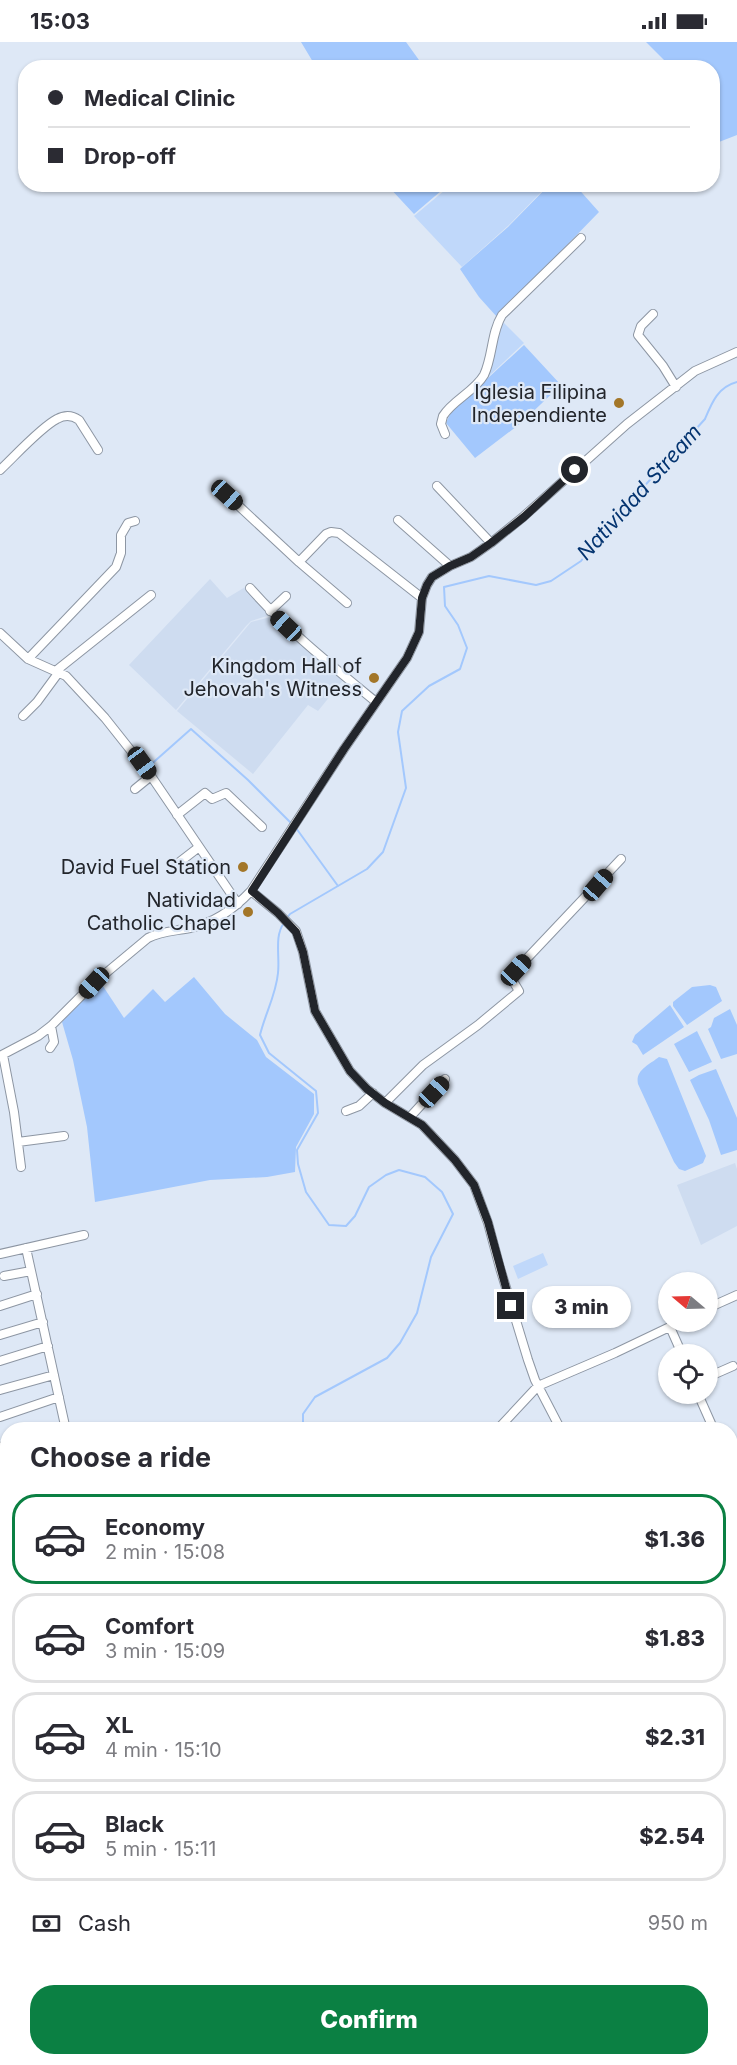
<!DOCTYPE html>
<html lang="en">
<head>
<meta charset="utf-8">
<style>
	:root { --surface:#fff; --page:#f7f7f7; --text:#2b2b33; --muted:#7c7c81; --line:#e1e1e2; --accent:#0b8043 }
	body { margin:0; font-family:Inter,sans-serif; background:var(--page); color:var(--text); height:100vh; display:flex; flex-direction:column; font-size:22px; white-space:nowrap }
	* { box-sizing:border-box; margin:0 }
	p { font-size:20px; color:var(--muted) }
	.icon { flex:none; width:33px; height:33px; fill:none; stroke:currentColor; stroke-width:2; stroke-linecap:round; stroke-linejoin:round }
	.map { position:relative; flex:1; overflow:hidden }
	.panel { position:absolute; left:0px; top:1380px; width:738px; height:644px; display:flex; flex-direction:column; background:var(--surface); border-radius:24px 24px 0 0; box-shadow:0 2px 4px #0004 }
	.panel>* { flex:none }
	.hud { position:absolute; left:18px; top:18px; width:702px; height:132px; border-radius:24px; box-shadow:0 2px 4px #0004; display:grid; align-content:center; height:132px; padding:0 30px; background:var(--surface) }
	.needle { width:39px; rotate:289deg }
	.tools { position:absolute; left:658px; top:1230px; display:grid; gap:12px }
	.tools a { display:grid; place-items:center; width:60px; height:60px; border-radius:50%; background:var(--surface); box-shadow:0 2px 4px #0004; font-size:30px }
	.end { position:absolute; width:27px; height:27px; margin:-14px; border:8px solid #22252b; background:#fff; box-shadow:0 0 0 3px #fff }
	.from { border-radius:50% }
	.bubble { position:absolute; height:42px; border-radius:21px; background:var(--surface); box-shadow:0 2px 4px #0004; font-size:20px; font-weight:800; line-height:42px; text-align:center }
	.car { position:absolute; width:18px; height:36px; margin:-18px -9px; border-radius:8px; box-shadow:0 0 4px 2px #0007; background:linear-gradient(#222 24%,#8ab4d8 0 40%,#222 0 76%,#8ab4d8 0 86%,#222 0) }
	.hud b { display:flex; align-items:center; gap:21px; height:57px; font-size:22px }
	.hud b+b { border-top:2px solid var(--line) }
	.hud i { width:15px; height:15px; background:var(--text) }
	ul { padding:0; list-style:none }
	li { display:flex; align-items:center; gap:18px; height:90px; margin:0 12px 9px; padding:0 18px; border:3px solid var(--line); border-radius:24px }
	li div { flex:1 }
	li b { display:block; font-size:22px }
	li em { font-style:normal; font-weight:800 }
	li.current { border-color:var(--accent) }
	li>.icon { width:54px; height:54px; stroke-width:1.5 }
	h2 { padding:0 30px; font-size:27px; line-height:72px }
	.pay { display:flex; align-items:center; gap:15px; height:66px; padding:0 30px; font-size:22px }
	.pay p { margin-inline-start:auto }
	.primary-button { display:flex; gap:12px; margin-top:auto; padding:12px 30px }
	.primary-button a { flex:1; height:69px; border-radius:24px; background:var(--accent); color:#fff; font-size:24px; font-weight:800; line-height:69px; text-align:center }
	.status { display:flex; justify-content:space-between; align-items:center; height:42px; padding:0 30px; background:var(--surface); direction:ltr }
	.status svg { height:16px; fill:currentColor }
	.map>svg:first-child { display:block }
	.built { fill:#cedcf0 }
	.green { fill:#c0d8fa }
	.water { fill:#a3c8fd }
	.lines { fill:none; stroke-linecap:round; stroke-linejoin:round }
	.stream { stroke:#a3c8fd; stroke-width:2 }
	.minor-casing { stroke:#8d96a3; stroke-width:10 }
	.minor { stroke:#fff; stroke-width:8 }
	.route { stroke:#22252b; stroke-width:8 }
	.poi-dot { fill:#a37628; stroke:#dee8f6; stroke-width:2 }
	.labels { text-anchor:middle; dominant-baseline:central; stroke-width:4.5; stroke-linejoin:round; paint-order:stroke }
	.poi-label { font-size:20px; fill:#22252b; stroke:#dee8f6; text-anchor:end }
	.water-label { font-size:21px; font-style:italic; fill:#043470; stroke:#dee8f6 }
</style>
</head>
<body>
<div class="status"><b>15:03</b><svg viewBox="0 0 49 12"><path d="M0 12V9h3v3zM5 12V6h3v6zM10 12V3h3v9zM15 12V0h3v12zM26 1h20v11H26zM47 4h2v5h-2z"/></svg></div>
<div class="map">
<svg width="737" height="2023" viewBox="0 0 737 2023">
	<rect width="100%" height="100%" fill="#dee8f6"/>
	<!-- built -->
	<path class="built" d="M210 537 227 556 247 544 273 572 251 579 246 584 176 668 129 623Z
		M271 575 344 637 318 669 308 663 253 732 177 669 251 580Z
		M735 1121 737 1127V1184L701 1203 677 1143Z"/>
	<!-- green -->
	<path class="green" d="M451 143V142L548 143 509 183 462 225 414 174Z
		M502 279 524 301 488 335 486 331Z
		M543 1211 548 1223 518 1237 513 1224Z
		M140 2016H221L222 2023H141Z"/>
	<!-- water -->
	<path class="water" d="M301 0H406L424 25H316Z
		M646 0H737V93L719 100 716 88 717 72 713 68 712 26 671 25Z
		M387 143H448L414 172Z
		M549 143H575L599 170 497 275 479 255 460 227 508 185Z
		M524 303 561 343 521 381 475 416 446 381 451 370Z
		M194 935 225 972 257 998 266 1015 314 1052V1072L296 1105 295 1130 267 1135 210 1138 95 1160 87 1085 73 1018 62 980 99 938 124 976 153 947 165 960Z
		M710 943 716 945 722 959 687 983 673 964V960L692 945Z
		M670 963 684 985 643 1013 637 1003 632 1000 635 993Z
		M730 967 737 983V1012L721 1017 708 987 711 985 714 976Z
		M697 989 712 1020 689 1030 674 1002Z
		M659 1015 667 1017 706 1114 703 1121 685 1129 679 1127 674 1120 638 1042C635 1028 649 1023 659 1015Z
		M716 1027 737 1076V1108L721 1113 709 1078 690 1038 699 1033Z
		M7 2000 8 2016H105L106 2023H0V2002Z"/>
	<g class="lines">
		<!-- stream -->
		<path class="stream" d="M147 726 191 687 248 738 292 782
			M296 786 338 844
			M287 876 290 872 367 827 383 810 406 746 398 690 402 669 429 644 460 627 467 606 458 583 445 564 444 545 489 534 536 543 551 539 581 519 611 481 705 377C712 360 718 345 737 340
			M284 881C274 894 280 915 278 931 276 953 265 972 260 993L269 1011 316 1049 318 1071 297 1108 298 1122 306 1150 329 1183 346 1184 355 1174 369 1145 386 1133 399 1128 425 1135 442 1150 453 1172 431 1215 417 1271 400 1301 387 1316 315 1355 303 1372V1388
			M0 1438 8 1436
			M730 1792H737
			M0 1825H8
			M445 2023 447 2016"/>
		<defs>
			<path id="minor" d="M653 272 641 284 638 293 663 324 676 345
				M445 392 441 382 443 374C453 358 474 350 484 333 493 314 491 291 502 273L581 196
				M0 428C14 415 41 385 57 377 64 373 72 373 79 378L98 408
				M437 444 491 501
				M227 453 299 520
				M398 478 450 524
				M250 546C288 589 332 624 376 660
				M347 561 299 520 326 492 331 490 339 491 422 556
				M270 569 286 554
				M0 591 28 617 66 634 105 676 151 734 238 862
				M28 617 116 525 121 511V493L128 481 135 479
				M57 628 151 553
				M23 674 37 660 59 630
				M135 747 151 734
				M177 773 205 751 212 757 226 751 262 785
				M177 822 199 805
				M251 849 278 871 296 889 303 910 315 969 350 1029 367 1047 385 1061 422 1083 455 1118 474 1143 488 1181 500 1226 528 1318 535 1338 561 1388
				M50 1006 54 1000 51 984
				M3 1013 14 1070 21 1125
				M0 1014 38 994 51 984 94 941 148 896C161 889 176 889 190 886 215 881 234 867 251 849L344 707 407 616 419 590 422 556 427 543 432 535 450 524 471 515 491 501 523 475 627 382 695 329 737 310
				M385 1061 423 1023 478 983 519 949 513 939 516 928 621 817
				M346 1069 359 1064 373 1051
				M410 1075 445 1037
				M18 1100 64 1094
				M26 1206 66 1388
				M0 1212 84 1193
				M4 1234 31 1229
				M0 1264 37 1252
				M708 1266 737 1253
				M670 1285 682 1312
				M0 1293 43 1280
				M0 1319 48 1304
				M708 1335 733 1324
				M0 1348 54 1333
				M698 1352 714 1388
				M0 1375 59 1355
				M55 1388 66 1384
				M497 1388 538 1344 615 1311 680 1280
				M0 1405 8 1403
				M0 1419 2 1427 8 1430
				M730 1439 737 1436
				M730 1850 737 1860
				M0 1874 8 1872"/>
		</defs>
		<!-- minor casing -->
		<use href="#minor" class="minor-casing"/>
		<!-- minor -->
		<use href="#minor" class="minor"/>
	</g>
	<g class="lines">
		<!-- route -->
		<path class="route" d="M511 1264 488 1180 474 1143 455 1118 422 1083 385 1061 367 1047 350 1029 315 969 303 910 296 890 278 871 252 849 344 707 407 616 419 590 422 556 427 543 432 535 450 524 471 515 491 501 524 475 575 428"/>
	</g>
	<!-- markers -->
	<g class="poi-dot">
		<circle cx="619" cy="361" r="6"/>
		<circle cx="374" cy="636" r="6"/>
		<circle cx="243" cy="825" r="6"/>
		<circle cx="248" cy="870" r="6"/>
	</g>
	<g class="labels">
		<!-- poi labels -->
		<g class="poi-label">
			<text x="607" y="350">Iglesia Filipina<tspan x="607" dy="23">Independiente</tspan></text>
			<text x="362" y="624">Kingdom Hall of<tspan x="362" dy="23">Jehovah's Witness</tspan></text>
			<text x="231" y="825">David Fuel Station</text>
			<text x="236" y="858">Natividad<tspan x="236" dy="23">Catholic Chapel</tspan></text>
		</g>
		<!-- water labels -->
		<g class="water-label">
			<text transform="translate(639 450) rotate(-48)">Natividad Stream</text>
		</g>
	</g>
</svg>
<div class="tools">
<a><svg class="needle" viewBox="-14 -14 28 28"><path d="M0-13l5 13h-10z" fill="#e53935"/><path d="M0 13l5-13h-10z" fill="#7c7c81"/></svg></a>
<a><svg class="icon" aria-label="locate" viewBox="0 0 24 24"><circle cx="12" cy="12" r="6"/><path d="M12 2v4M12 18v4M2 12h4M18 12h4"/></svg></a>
</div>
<i class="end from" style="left:575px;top:428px"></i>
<i class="end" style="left:511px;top:1264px"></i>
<div class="bubble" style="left:532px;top:1244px;width:99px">3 min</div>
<i class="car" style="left:227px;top:453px;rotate:132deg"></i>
<i class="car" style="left:286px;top:584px;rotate:313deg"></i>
<i class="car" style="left:142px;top:721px;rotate:144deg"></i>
<i class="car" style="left:598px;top:843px;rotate:41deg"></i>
<i class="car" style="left:516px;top:928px;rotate:43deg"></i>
<i class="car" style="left:94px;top:941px;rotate:223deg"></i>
<i class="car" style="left:434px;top:1050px;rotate:43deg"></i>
<div class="hud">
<b><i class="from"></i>Medical Clinic</b>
<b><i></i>Drop-off</b>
</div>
<section class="panel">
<h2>Choose a ride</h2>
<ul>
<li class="current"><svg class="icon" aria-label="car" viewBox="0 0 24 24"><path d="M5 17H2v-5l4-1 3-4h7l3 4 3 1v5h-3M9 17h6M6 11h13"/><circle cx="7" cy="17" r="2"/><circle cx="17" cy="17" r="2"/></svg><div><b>Economy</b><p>2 min · 15:08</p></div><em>$1.36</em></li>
<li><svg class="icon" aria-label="car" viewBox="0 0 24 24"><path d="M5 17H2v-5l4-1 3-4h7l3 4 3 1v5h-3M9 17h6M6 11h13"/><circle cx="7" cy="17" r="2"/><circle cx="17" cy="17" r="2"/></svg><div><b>Comfort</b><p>3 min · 15:09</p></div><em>$1.83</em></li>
<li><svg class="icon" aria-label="car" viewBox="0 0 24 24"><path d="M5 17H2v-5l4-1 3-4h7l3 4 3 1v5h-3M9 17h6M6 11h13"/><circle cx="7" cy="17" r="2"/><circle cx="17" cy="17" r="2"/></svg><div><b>XL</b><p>4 min · 15:10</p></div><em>$2.31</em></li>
<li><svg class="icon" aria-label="car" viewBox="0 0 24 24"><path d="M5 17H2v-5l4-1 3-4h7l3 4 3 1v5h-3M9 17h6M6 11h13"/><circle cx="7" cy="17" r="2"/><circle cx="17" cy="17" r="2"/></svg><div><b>Black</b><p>5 min · 15:11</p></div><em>$2.54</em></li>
</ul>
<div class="pay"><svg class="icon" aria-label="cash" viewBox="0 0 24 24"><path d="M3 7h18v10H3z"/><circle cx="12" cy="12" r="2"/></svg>Cash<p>950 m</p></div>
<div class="primary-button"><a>Confirm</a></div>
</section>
</div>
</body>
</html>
